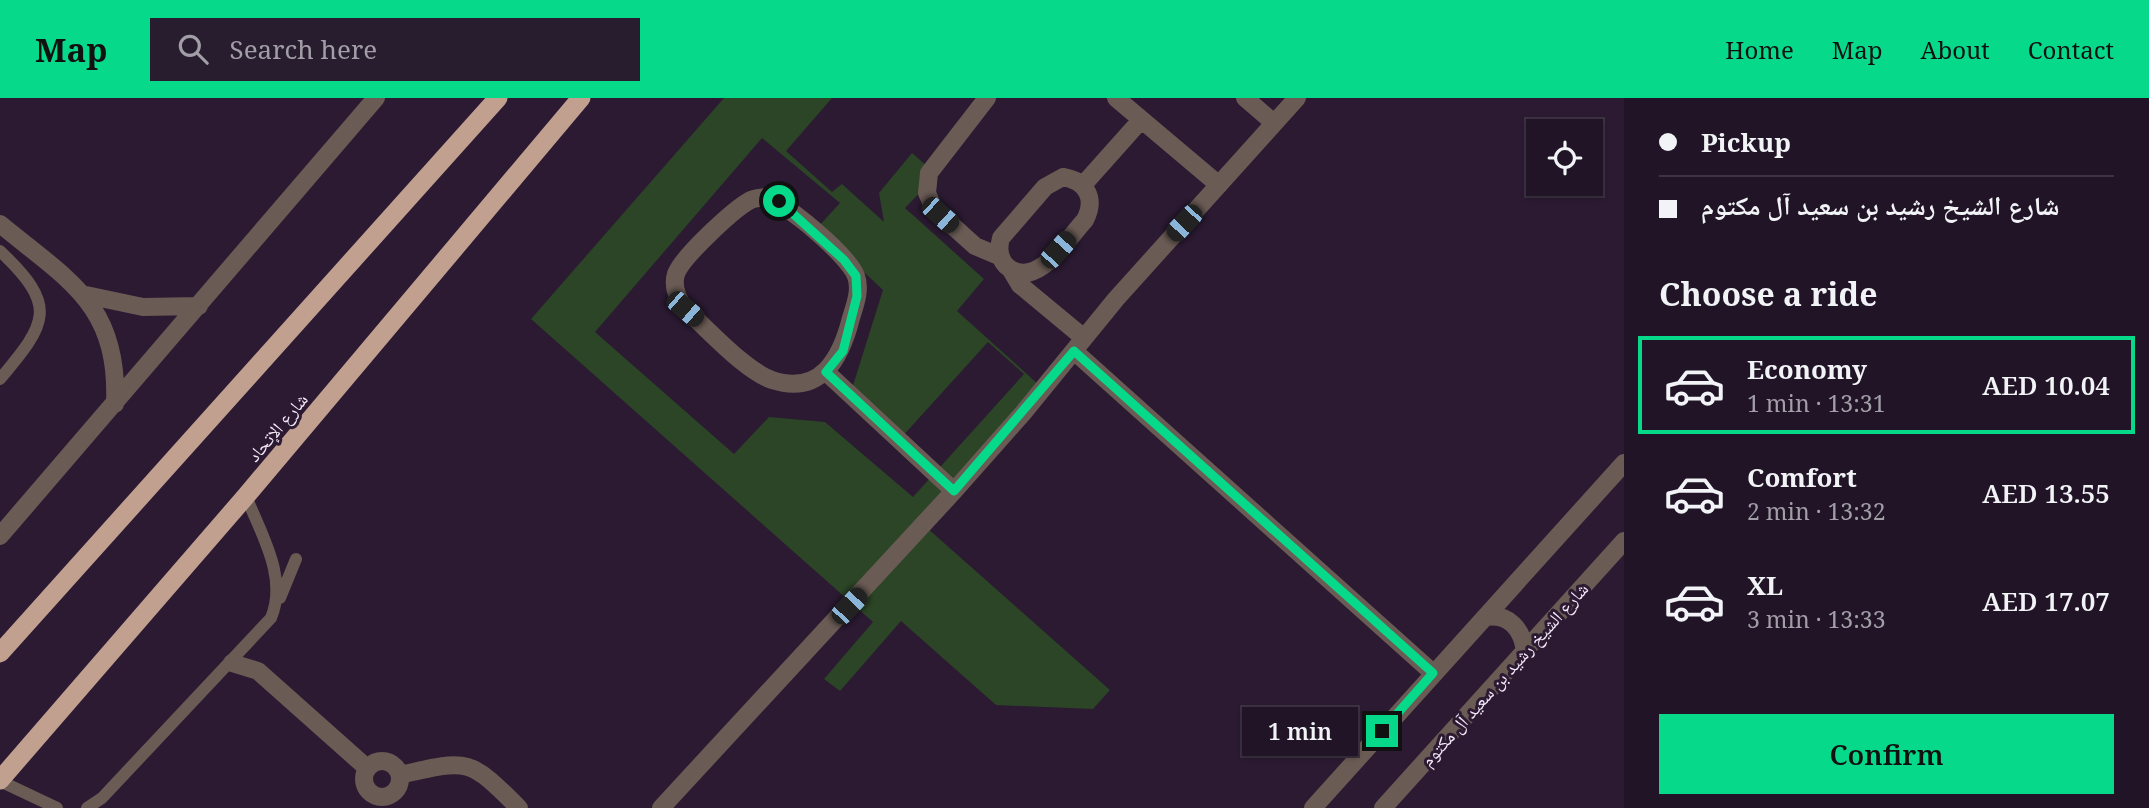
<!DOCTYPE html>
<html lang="en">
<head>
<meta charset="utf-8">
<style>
	:root { --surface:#201426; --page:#281d2e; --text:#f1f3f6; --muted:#a29ea7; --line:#3d3343; --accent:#07d98b }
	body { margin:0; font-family:"Noto Serif","Noto Naskh Arabic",serif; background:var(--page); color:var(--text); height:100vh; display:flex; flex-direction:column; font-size:26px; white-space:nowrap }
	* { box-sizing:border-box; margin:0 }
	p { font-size:23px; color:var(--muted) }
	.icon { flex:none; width:38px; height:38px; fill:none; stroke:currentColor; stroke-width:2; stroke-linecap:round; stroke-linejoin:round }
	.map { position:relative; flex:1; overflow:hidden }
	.side { display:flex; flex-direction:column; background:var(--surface); width:525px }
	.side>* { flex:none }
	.banner { display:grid; align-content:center; height:154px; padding:0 35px; background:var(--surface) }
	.controls { position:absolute; left:1526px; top:21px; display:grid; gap:14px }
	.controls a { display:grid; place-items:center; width:77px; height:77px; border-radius:0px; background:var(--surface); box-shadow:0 2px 5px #0004,0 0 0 2px var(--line); font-size:35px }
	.end { position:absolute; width:32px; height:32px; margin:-16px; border:9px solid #07d98b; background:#111; box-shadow:0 0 0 4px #111 }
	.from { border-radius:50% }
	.bubble { position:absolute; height:49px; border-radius:0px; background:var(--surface); box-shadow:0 2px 5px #0004,0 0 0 2px var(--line); font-size:23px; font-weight:600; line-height:49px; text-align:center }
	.car { position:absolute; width:21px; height:42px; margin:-21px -10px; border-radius:9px; box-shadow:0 0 5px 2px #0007; background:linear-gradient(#222 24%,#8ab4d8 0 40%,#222 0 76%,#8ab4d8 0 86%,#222 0) }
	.banner b { display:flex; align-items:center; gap:24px; height:66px; font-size:26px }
	.banner b+b { border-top:2px solid var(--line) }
	.banner i { width:18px; height:18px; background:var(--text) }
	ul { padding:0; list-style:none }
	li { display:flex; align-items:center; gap:21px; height:98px; margin:0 14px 10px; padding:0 21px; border:4px solid transparent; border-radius:0px }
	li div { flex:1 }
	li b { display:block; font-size:26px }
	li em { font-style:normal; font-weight:600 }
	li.current { border-color:var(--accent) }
	li>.icon { width:63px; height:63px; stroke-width:1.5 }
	h2 { padding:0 35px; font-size:32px; line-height:84px }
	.primary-button { display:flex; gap:14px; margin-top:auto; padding:14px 35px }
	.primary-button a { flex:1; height:80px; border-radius:0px; background:var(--accent); color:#111; font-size:28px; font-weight:600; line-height:80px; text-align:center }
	header { display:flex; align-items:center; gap:42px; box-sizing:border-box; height:98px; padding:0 35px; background:var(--accent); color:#111 }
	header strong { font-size:33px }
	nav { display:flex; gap:38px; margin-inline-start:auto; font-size:24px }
	.search { width:490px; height:63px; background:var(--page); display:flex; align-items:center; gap:18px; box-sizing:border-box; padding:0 24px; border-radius:0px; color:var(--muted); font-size:26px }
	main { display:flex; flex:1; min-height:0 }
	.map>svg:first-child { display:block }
	.garden { fill:#2b4526; fill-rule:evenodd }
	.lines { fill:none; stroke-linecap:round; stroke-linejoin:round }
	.service { stroke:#6a5b54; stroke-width:12 }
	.minor { stroke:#6a5b54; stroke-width:18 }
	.tertiary { stroke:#6a5b54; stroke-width:18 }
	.trunk { stroke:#c2a090; stroke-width:19 }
	.route { stroke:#07d98b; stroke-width:9 }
	.labels { text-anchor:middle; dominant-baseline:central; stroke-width:6; stroke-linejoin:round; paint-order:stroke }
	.street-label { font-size:18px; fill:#f4e8f9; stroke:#2b1a32 }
</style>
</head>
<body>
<header>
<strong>Map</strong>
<div class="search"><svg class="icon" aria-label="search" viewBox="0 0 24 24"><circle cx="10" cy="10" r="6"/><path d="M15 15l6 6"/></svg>Search here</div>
<nav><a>Home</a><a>Map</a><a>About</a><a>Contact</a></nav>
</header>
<main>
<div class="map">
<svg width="1624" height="710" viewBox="0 0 1624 710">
	<rect width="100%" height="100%" fill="#2b1a32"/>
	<!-- garden -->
	<path class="garden" d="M724 0H832L786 53 832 94 842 86 884 124 879 95 912 55 937 77 905 110 984 181 957 213 1039 287 917 421 1110 592 1093 611 996 607 901 523 840 593 824 581 873 524 531 221ZM762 40 840 105 817 130 883 192 849 300 900 341 988 244 1024 276 913 399 825 324 769 319 734 356 595 234Z"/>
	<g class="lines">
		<!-- service -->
		<path class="service" d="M0 153C58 208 48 224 0 281
			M280 500 296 461
			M0 683 57 710
			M87 710 102 700 271 520C288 479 261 436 246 398"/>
		<!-- minor -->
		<path class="minor" d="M987 0 929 75 927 95 934 111 975 148 1001 159
			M1116 0 1219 87
			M1245 0 1274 25
			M1063 79C1087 83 1096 101 1085 122 1068 140 1038 191 1009 170 999 163 998 151 1001 140L1045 89Z
			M1083 87 1141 22
			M765 99C786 105 848 157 856 178 861 192 855 207 851 220 841 260 821 298 772 282 744 272 708 231 685 211 677 200 672 189 676 176 682 159 733 112 749 103 754 100 760 100 765 99Z
			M1011 172 1020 187 1084 240
			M1074 253 1433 575
			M826 274 954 393
			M232 565 258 573 367 670
			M364 681a18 18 0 1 1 36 0a18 18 0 1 1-36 0Z
			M400 677C469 661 469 660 519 710
			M661 710 954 393 1023 315 1116 201 1297 0"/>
		<!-- tertiary -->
		<path class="tertiary" d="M0 126C69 183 119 206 115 306
			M86 197 143 209 199 208
			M0 438 376 0
			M1485 519C1509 515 1522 531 1525 553
			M1313 710 1624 365
			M1383 710 1624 443"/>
		<!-- trunk -->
		<path class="trunk" d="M0 555 498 0
			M0 682 246 398 581 0"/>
	</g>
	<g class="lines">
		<!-- route -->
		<path class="route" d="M779 103 844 162 856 178 857 198 843 253 826 274 954 393 1074 253 1433 575 1382 633"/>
	</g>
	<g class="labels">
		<!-- street labels -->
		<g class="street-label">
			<text transform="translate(277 329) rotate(-50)">شارع الإتحاد</text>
			<text transform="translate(1504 576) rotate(-48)">شارع الشيخ رشيد بن سعيد آل مكتوم</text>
		</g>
	</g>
</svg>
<div class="controls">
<a><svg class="icon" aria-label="locate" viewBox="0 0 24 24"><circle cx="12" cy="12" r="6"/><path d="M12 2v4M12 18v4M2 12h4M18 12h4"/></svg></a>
</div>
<i class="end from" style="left:779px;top:103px"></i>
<i class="end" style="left:1382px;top:633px"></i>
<div class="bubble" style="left:1242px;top:609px;width:116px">1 min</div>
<i class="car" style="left:940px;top:117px;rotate:132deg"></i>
<i class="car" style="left:1184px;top:125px;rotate:223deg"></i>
<i class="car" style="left:1058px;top:152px;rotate:42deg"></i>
<i class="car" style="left:685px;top:211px;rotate:131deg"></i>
<i class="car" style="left:849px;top:508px;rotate:43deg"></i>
</div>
<section class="side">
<div class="banner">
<b><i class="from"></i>Pickup</b>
<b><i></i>شارع الشيخ رشيد بن سعيد آل مكتوم</b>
</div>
<h2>Choose a ride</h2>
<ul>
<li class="current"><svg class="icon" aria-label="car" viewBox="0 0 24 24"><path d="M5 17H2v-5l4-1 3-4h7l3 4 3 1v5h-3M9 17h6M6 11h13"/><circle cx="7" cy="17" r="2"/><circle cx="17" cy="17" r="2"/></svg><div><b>Economy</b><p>1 min · 13:31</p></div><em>AED 10.04</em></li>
<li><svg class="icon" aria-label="car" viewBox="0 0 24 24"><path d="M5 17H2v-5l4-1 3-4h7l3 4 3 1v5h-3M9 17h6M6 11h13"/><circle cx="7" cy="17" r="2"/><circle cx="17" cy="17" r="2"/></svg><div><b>Comfort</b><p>2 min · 13:32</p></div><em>AED 13.55</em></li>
<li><svg class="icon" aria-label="car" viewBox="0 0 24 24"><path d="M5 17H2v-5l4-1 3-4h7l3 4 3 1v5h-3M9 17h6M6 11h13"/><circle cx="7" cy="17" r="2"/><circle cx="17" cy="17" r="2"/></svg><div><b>XL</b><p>3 min · 13:33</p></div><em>AED 17.07</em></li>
</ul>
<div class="primary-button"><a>Confirm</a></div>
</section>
</main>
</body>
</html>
